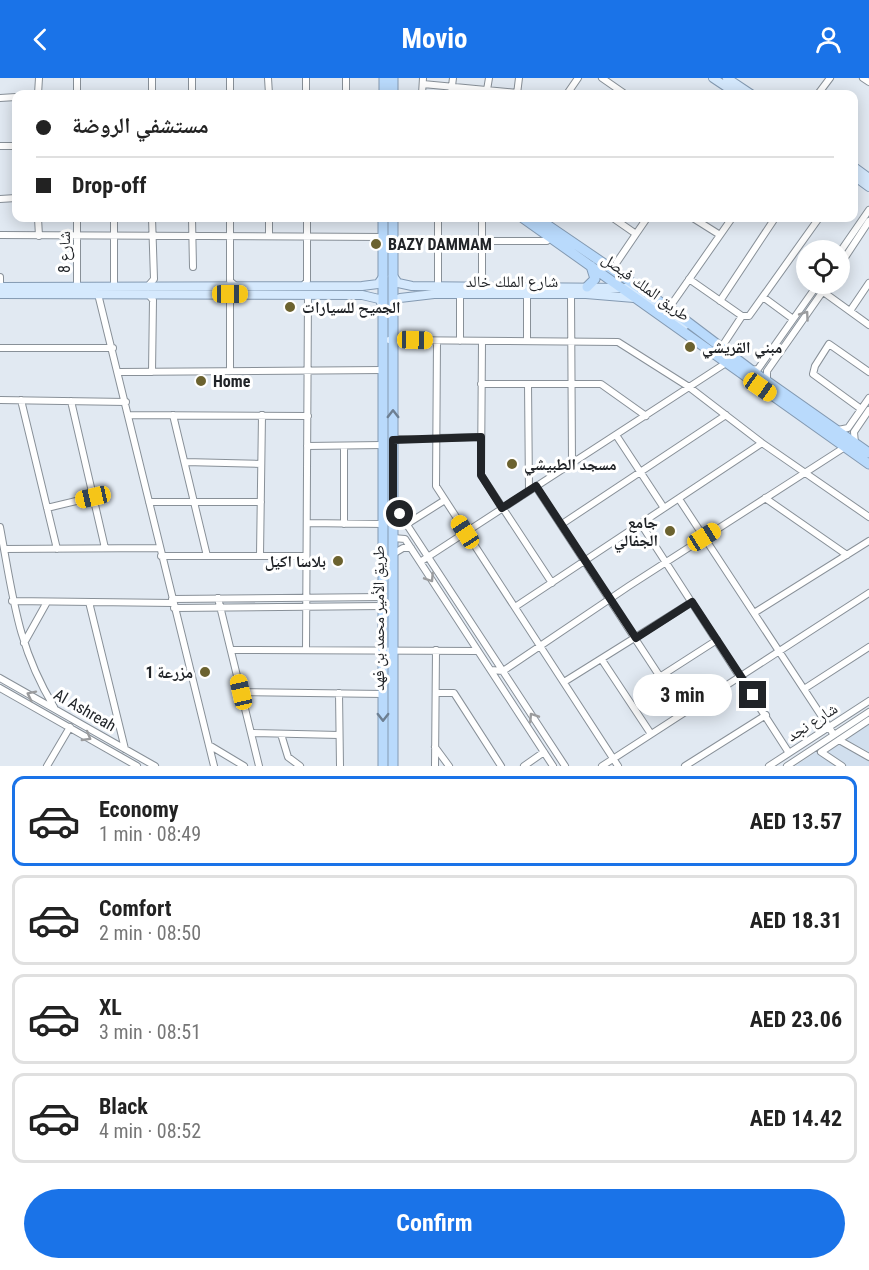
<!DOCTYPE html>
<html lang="en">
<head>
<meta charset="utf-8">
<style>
	:root { --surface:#fff; --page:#f2f2f2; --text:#222; --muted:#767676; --line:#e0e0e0; --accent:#1a73e8 }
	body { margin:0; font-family:"Roboto Condensed","Noto Naskh Arabic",sans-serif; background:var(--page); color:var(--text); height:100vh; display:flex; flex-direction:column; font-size:22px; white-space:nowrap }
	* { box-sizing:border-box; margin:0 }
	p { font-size:20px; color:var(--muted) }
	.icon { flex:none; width:33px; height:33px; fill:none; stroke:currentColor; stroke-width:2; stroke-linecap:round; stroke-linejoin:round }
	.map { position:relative; height:688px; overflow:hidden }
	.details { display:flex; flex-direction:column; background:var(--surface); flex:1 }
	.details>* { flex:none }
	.hud { position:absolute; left:12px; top:12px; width:846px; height:132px; border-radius:12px; box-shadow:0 3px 15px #0003; display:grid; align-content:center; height:132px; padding:0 24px; background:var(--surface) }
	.buttons { position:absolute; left:796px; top:162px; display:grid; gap:12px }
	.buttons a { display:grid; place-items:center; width:54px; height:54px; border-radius:50%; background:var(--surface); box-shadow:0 3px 15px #0003; font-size:30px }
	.end { position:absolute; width:27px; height:27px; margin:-14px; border:8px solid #212428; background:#fff; box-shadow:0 0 0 3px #fff }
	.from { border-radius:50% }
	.bubble { position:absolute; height:42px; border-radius:21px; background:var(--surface); box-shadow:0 3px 15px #0003; font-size:20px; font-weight:700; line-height:42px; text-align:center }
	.car { position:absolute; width:18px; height:36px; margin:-18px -9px; border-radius:8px; box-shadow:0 0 4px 2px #0007; background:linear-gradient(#f5c518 24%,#345 0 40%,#f5c518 0 76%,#345 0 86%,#f5c518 0) }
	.hud b { display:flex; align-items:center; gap:21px; height:57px; font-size:22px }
	.hud b+b { border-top:2px solid var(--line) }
	.hud i { width:15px; height:15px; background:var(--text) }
	ul { padding:10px 0 0; list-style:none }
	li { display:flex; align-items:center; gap:18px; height:90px; margin:0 12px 9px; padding:0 12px; border:3px solid var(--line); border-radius:12px }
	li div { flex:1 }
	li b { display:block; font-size:22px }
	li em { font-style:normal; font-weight:700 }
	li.current { border-color:var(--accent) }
	li>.icon { width:54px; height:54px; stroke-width:1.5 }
	.action { display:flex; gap:12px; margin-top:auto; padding:12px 24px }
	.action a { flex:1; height:69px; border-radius:36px; background:var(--accent); color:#fff; font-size:24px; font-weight:700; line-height:69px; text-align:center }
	header { display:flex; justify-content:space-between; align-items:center; height:78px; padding:0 24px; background:var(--accent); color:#fff; font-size:27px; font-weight:700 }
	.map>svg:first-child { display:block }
	.built { fill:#d1dfee }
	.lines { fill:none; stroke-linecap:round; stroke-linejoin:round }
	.minor-casing { stroke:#889098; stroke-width:8 }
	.major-casing { stroke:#849ab2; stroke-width:10 }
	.highway-casing { stroke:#849ab2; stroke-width:11 }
	.minor { stroke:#fff; stroke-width:6 }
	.major { stroke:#d5e9fd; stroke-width:8 }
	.highway { stroke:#b9dafc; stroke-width:9 }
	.oneway { stroke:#9b9c9e }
	.oneway2 { stroke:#6d7f92 }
	.route { stroke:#212428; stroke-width:8 }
	.poi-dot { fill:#6b622f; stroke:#fff; stroke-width:2 }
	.labels { text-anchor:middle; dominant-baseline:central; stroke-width:6; stroke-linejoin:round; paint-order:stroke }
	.poi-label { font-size:16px; font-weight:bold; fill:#212428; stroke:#fff; text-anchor:start }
	.street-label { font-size:16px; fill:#212428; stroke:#fff }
</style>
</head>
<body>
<header><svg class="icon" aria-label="back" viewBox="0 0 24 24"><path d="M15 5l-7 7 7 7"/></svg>Movio<svg class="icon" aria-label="person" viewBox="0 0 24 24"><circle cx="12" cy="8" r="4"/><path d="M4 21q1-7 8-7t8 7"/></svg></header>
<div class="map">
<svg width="869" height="688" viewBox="0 0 869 688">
	<rect width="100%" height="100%" fill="#e1e9f2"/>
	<!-- built -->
	<path class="built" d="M869 639V688H795Z"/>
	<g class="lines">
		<defs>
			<path id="minor" d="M268 0 269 16
				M306 0V16
				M346 0V16
				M602 0 625 16
				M863 0 869 4
				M423 6 517 15
				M487 12 489 0
				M38 16 39 0
				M77 16V0
				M152 16V0
				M192 16V0
				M230 16V0
				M422 16 423 0
				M451 16 453 0
				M517 16 519 0
				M567 16 578 0
				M818 16 830 0
				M0 20 16 19
				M0 68H16
				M0 121 16 120
				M38 140 39 158
				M192 140 193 189
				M230 140V203L236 208
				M438 140V208
				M482 140V209
				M613 140 636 156 647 140
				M693 140 720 157
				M0 157 384 159
				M269 158V140
				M482 163H547L550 160
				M840 174 869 132
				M617 184 636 156
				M840 187 869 143
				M0 199V205
				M689 201 742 238H749L819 140
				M77 208V140
				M114 208V140
				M148 208 154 201 152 140
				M303 208 307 203V140
				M822 213 869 247
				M98 216 214 688
				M148 216 153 222 152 294
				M571 216 572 385
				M763 219 793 241
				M720 223 775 140
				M669 230 732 140
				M850 233 869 205
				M389 262 618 264 689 309 762 365 869 439
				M437 263 436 408 618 688
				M460 263V217
				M482 263 481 397 552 505
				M527 263V216
				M0 270H113
				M721 270 742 238
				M751 292 758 291 818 206
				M230 293V216
				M119 294 383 292
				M767 303V293L828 206
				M481 306H601L646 338
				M528 306 529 413
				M0 322 126 324
				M21 322 57 471
				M71 323 105 470
				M861 331 813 296 815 288 829 266 869 294
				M129 337 308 338
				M173 337 207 478
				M838 352 848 350 869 320
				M616 357 664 430
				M393 361 481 359
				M855 365 854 354 869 332
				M307 368 382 367
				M344 368V446
				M185 384 261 386
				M536 409 683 634
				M765 420 847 477
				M679 421 834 657
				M149 424H261
				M394 427 565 688
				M47 430 93 419
				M307 445 383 446
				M407 446 445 422
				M562 446 726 337
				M641 446 789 675
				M0 449C13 518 17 568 54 629
				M393 460 405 461 553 688
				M4 471 159 470
				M393 476 403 470H411
				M260 477 262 337
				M161 478H306
				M420 484 726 285
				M218 520 259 688
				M172 521 383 519
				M12 523 173 525
				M89 524 125 671
				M515 529 762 365
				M174 530 383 528
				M754 535 869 463
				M24 565 47 524
				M232 572 477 573
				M306 572 308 216
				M602 582 651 656
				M491 592 503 593 629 508 845 369
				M661 598 717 562
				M0 600 155 688
				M564 604 692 524
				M0 610 137 688
				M804 611 869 569
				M241 614 383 616
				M339 615 340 688
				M436 615H454L501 688
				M251 655 339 657
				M281 656 288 679 300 688
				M839 662 869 679
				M209 667 244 688
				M435 669 449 688
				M47 688 70 649
				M435 688 436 572
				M524 688 544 674
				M602 688 869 515
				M685 688 766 637
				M769 688 869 623
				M787 688 869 634
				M842 688 821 674 869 642"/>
			<path id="major" d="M713 0 737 16
				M727 0 751 16
				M854 89 869 100
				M854 98 869 109
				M393 198 398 205 412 208 629 210 685 247
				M0 209 362 208 378 206 383 199
				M0 216 362 217 379 221 383 228
				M393 228 400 220 434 216H586L634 220"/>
			<path id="highway" d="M393 0V16
				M384 16V0
				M393 140V688
				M523 140 869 386
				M537 140 669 230 751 292 869 375
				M587 209 595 201 591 188
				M383 688V140"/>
		</defs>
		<!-- minor casing -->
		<use href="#minor" class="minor-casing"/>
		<!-- major casing -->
		<use href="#major" class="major-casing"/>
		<!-- highway casing -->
		<use href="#highway" class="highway-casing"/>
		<!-- minor -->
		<use href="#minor" class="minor"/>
		<!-- major -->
		<use href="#major" class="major"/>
		<!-- highway -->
		<use href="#highway" class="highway"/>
	</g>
	<!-- one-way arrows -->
	<defs><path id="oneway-chevron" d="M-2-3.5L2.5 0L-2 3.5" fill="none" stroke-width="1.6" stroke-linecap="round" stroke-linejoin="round" transform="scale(1.5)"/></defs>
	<g class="oneway">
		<use href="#oneway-chevron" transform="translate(805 237) rotate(-55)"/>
		<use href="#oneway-chevron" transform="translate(430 500) rotate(57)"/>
		<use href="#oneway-chevron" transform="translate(31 617) rotate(-154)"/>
		<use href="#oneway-chevron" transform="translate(533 639) rotate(-123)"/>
		<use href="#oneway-chevron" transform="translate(87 659) rotate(30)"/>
	</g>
	<g class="oneway2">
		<use href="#oneway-chevron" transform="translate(393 336) rotate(-90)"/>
		<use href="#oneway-chevron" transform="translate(383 639) rotate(90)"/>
	</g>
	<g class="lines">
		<!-- route -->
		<path class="route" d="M400 436 393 425V362L481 359V397L502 430 536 408 636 560 692 524 753 617"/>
	</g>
	<!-- markers -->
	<g class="poi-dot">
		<circle cx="376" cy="166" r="6"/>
		<circle cx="290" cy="229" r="6"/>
		<circle cx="690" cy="269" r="6"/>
		<circle cx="201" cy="303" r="6"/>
		<circle cx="512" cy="386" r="6"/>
		<circle cx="670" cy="453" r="6"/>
		<circle cx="338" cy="483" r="6"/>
		<circle cx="205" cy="594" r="6"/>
	</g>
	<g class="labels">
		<!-- poi labels -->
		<g class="poi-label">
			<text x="388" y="166">BAZY DAMMAM</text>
			<text x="302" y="229">الجميح للسيارات</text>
			<text x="702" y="269">مبني القريشي</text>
			<text x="213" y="303">Home</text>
			<text x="524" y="386">مسجد الطبيشي</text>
			<text x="658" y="444" text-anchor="end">جامع<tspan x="658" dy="18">الجفالي</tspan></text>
			<text x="326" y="483" text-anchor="end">بلاسا اكيل</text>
			<text x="193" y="594" text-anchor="end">مزرعة 1</text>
		</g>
		<!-- street labels -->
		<g class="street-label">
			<text transform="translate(64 174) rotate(-90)">شارع 8</text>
			<text x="512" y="203">شارع الملك خالد</text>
			<text transform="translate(646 209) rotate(36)">طريق الملك فيصل</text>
			<text transform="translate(378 540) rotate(-90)">طريق الأمير محمد بن فهد</text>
			<text transform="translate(85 632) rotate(30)">Al Ashreah</text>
			<text transform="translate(812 644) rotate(-33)">شارع نجد</text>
		</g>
	</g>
</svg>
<div class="buttons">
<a><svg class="icon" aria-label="locate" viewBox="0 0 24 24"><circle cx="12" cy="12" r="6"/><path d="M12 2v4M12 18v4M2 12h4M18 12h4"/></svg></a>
</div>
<i class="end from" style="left:400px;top:436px"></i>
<i class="end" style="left:753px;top:617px"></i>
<div class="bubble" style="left:633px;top:596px;width:99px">3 min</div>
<i class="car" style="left:230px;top:216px;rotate:90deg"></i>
<i class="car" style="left:415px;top:262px;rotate:91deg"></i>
<i class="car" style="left:760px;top:309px;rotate:125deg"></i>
<i class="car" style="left:93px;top:419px;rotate:257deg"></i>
<i class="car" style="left:465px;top:454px;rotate:327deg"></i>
<i class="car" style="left:704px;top:459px;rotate:58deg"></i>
<i class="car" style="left:241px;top:614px;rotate:347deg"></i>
<div class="hud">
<b><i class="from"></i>مستشفي الروضة</b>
<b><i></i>Drop-off</b>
</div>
</div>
<section class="details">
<ul>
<li class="current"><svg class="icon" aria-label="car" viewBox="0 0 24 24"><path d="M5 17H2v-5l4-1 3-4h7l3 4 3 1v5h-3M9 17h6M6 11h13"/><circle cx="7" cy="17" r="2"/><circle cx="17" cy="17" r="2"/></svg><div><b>Economy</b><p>1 min · 08:49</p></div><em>AED 13.57</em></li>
<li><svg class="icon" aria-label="car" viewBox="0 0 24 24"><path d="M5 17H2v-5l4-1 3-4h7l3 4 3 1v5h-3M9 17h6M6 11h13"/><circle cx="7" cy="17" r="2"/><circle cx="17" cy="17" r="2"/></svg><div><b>Comfort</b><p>2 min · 08:50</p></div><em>AED 18.31</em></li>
<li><svg class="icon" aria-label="car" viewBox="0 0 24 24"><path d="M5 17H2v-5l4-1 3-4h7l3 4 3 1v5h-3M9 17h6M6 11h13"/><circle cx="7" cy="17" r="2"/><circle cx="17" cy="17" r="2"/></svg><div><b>XL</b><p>3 min · 08:51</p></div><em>AED 23.06</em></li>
<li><svg class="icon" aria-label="car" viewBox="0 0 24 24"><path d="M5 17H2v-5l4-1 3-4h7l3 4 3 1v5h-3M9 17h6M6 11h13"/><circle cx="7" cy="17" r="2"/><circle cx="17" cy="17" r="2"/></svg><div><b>Black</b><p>4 min · 08:52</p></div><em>AED 14.42</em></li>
</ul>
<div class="action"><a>Confirm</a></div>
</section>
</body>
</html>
